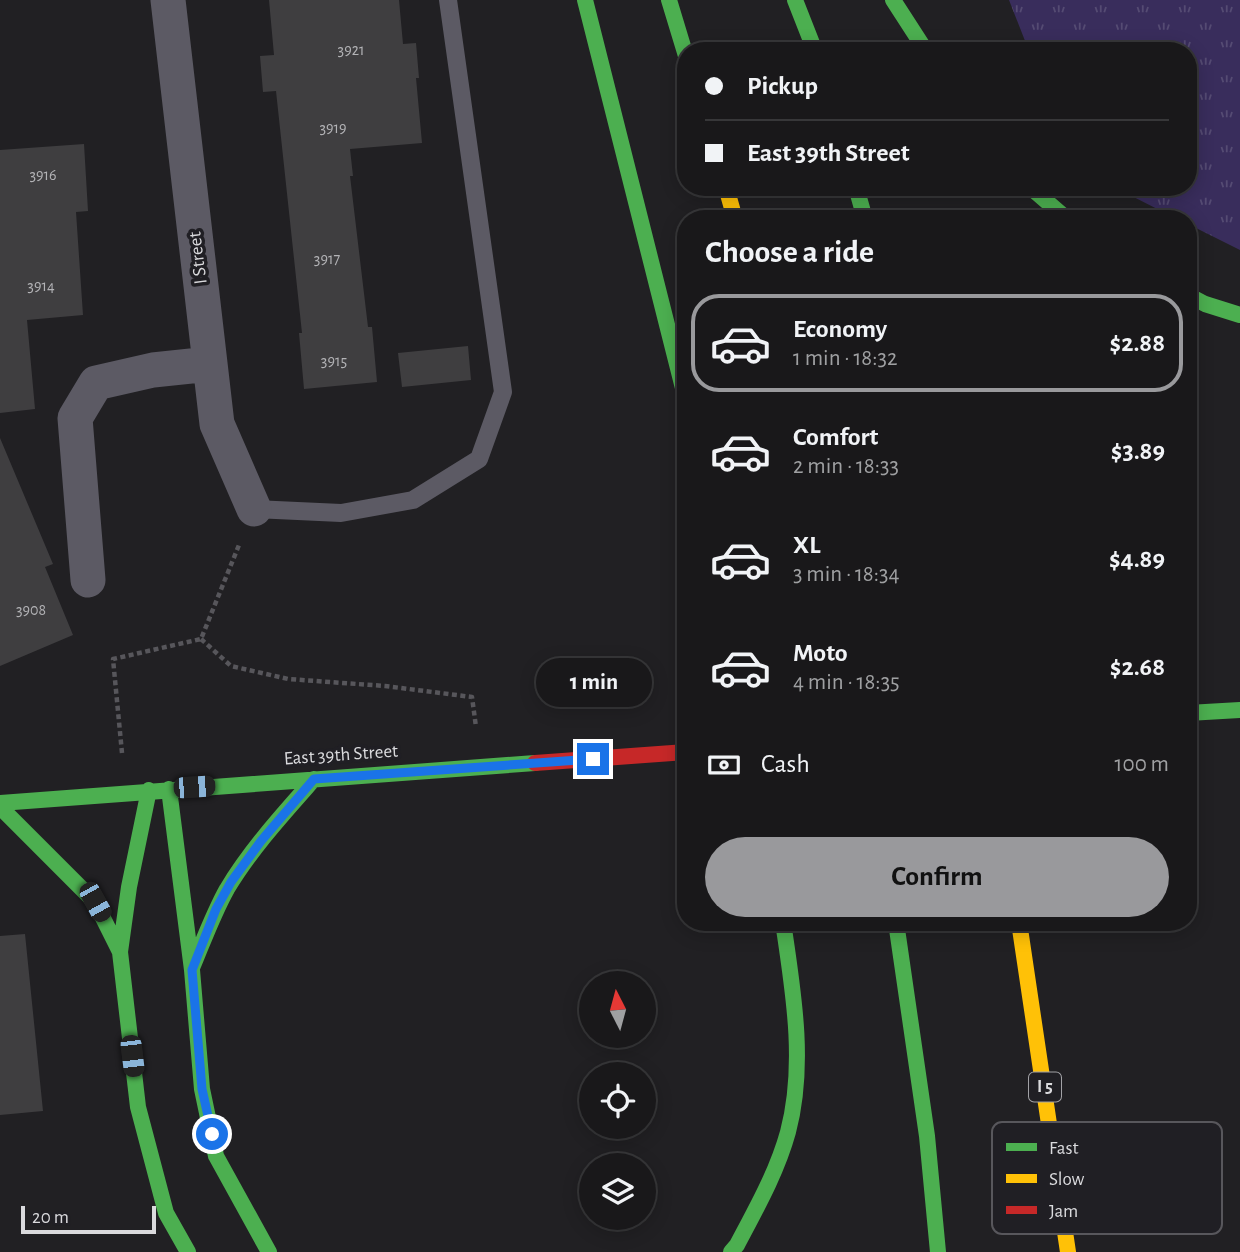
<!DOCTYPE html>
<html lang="en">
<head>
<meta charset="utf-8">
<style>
	:root { --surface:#19181a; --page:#222123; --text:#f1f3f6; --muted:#9fa0a2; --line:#373739; --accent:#99999c }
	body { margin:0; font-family:"Alegreya Sans",sans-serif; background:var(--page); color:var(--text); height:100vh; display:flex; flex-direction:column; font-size:26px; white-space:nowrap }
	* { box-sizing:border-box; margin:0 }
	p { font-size:23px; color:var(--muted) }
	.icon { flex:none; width:38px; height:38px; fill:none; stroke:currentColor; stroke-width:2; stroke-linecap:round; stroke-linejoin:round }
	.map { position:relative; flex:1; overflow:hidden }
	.details { position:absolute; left:677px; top:210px; width:520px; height:721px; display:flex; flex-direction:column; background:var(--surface); border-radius:28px; box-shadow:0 4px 18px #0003,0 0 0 2px var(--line) }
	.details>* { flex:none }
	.hud { position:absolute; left:677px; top:42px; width:520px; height:154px; border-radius:28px; box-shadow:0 4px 18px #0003,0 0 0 2px var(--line); display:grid; align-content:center; height:154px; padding:0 28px; background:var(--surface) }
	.needle { width:46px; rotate:354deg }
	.fabs { position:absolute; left:579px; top:971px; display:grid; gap:14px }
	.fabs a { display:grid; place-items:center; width:77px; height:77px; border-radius:50%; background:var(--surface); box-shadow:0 4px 18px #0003,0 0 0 2px var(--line); font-size:35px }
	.scale { position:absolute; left:21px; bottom:18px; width:135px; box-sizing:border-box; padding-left:7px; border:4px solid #dadadd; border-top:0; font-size:19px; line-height:24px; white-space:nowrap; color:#dadadd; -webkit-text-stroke:5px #201f24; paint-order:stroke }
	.end { position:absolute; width:32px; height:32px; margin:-16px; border:9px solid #1a73e8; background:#fff; box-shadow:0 0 0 4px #fff }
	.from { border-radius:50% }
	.bubble { position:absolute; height:49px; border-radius:24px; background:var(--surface); box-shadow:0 4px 18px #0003,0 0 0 2px var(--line); font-size:23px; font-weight:700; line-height:49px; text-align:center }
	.car { position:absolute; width:21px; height:42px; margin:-21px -10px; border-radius:9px; box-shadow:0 0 5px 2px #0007; background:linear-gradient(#222 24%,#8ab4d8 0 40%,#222 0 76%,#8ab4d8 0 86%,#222 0) }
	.hud b { display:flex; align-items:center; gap:24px; height:66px; font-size:26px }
	.hud b+b { border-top:2px solid var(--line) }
	.hud i { width:18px; height:18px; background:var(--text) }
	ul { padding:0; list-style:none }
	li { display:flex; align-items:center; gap:21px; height:98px; margin:0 14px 10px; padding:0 14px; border:4px solid transparent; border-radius:28px }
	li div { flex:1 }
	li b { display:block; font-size:26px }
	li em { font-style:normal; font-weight:700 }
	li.active { border-color:var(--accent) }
	li>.icon { width:63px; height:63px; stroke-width:1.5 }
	h2 { padding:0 28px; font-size:32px; line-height:84px }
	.pay { display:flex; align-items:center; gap:18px; height:77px; padding:0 28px; font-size:26px }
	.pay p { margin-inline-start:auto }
	.action { display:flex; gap:14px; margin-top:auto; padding:14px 28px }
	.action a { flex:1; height:80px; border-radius:42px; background:var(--accent); color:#111; font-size:28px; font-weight:700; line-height:80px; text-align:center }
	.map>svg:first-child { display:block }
	.park { fill:url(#park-tufts) }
	.building { fill:#3f3e40 }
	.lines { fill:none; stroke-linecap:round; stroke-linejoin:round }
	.path { stroke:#57565b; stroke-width:4.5; stroke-dasharray:5 3.5; stroke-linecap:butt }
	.lane { stroke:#5c5a64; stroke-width:18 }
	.street { stroke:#5c5a64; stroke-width:35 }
	.fast { stroke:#4caf50; stroke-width:16 }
	.slow { stroke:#ffc107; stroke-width:16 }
	.jam { stroke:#c62828; stroke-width:16 }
	.route { stroke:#1a73e8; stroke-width:9 }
	.labels { text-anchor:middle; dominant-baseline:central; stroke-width:7; stroke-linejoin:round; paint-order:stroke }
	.number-label { font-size:16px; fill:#b3b3b6 }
	.shield { fill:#201f24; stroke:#a2a2a6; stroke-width:2 }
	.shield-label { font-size:18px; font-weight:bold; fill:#dadadd }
	.street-label { font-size:19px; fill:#dadadd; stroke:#201f24 }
	.key { fill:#201f24; stroke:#58575c; stroke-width:2 }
	.key-label { font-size:19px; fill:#dadadd }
</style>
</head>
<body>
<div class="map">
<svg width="1240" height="1252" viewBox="0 0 1240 1252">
	<defs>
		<pattern id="park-tufts" width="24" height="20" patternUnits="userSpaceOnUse" patternTransform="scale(1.75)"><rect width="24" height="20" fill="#392d5c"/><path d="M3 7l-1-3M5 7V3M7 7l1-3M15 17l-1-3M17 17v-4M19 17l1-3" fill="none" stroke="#554b73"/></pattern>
	</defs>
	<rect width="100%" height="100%" fill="#212023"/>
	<!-- park -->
	<path class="park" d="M1009 0H1240V250L1188 224V219H1177L1114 187H1188V51H1029Z"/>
	<!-- building -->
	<path class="building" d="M269 0H399L403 44 416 43 419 78H416L422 143 350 149 353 176H350L368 327H372L377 382 304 389 299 333H302L276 91 263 92 260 56 274 55Z
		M84 144 88 211 76 212 83 315 27 320 35 409 0 413V150Z
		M468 346 471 380 402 387 398 353Z
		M0 438 53 564 45 567 73 635 0 666Z
		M25 934 43 1111 0 1115V936Z"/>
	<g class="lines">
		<!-- path -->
		<path class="path" d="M201 639 231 666 288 679 385 686 472 697 476 727
			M122 753 113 659 201 639 239 545"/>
		<!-- lane -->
		<path class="lane" d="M254 509 341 513 413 500 479 459 503 392 448 0"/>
		<!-- street -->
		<path class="street" d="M168 0 217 424 254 509
			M88 580 75 418 96 383 153 370 210 364"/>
		<!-- fast -->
		<path class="fast" d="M585 0 686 400
			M669 0 686 56
			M795 0 815 51
			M893 0 926 51
			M856 187 865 219
			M1030 187 1067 219
			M1188 295 1205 304 1240 315
			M1188 713 1240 710
			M169 789 192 970 202 1089 216 1156 269 1252
			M149 790 129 887 120 952 138 1107 166 1213 188 1252
			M0 803 535 763
			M0 807 95 902 120 952
			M896 922 927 1136 938 1252
			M192 968C203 942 213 914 227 889 251 849 283 814 314 779
			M731 1252 737 1245C756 1209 777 1172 788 1132 806 1064 793 990 783 922"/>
		<!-- slow -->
		<path class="slow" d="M726 187 735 219
			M1019 922 1068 1252"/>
		<!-- jam -->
		<path class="jam" d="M535 763 686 752"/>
	</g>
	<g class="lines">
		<!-- route -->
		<path class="route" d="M212 1134 202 1089 192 970 216 909 231 882 261 841 314 779 593 759"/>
	</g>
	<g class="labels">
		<!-- number labels -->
		<g class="number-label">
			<text x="351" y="50">3921</text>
			<text x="333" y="128">3919</text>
			<text x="43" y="175">3916</text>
			<text x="327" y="259">3917</text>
			<text x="41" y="286">3914</text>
			<text x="334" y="361">3915</text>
			<text x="31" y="610">3908</text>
		</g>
		<!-- shield labels -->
		<rect class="shield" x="1029" y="1072.5" width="32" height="29" rx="5"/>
		<g class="shield-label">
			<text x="1045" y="1087">I 5</text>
		</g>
		<!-- street labels -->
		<g class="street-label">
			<text transform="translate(198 258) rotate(-97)">I Street</text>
			<text transform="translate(341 755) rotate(-4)">East 39th Street</text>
		</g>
	</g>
	<!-- legend -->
	<rect x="992" y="1122" width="230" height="112" rx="10" class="key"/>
	<rect x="1006" y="1143" width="31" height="8" fill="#4caf50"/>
	<rect x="1006" y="1174" width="31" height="9" fill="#ffc107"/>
	<rect x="1006" y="1206" width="31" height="8" fill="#c62828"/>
	<g class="key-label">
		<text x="1049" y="1154">Fast</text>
		<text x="1049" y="1185">Slow</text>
		<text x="1049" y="1217">Jam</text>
	</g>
</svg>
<div class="fabs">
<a><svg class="needle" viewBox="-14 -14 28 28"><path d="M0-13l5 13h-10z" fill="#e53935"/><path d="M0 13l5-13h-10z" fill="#9fa0a2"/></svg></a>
<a><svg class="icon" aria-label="locate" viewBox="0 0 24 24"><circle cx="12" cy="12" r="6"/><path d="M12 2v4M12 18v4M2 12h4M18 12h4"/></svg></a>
<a><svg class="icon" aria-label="layers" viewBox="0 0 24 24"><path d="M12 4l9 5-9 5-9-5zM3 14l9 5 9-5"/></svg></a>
</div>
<div class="scale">20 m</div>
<i class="end from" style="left:212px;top:1134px"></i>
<i class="end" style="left:593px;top:759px"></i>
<div class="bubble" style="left:536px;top:658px;width:116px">1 min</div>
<i class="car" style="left:194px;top:787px;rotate:86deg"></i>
<i class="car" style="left:95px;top:902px;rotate:151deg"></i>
<i class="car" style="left:132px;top:1056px;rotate:173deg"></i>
<div class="hud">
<b><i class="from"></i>Pickup</b>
<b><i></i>East 39th Street</b>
</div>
<section class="details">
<h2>Choose a ride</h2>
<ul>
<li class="active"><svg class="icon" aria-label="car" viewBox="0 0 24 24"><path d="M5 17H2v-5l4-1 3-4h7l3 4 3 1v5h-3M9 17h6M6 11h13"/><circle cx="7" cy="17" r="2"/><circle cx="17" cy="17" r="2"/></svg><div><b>Economy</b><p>1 min · 18:32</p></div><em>$2.88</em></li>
<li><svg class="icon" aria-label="car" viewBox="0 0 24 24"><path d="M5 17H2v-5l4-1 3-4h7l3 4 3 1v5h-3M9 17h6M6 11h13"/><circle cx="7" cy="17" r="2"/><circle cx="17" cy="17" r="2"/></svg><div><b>Comfort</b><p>2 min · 18:33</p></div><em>$3.89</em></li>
<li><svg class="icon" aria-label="car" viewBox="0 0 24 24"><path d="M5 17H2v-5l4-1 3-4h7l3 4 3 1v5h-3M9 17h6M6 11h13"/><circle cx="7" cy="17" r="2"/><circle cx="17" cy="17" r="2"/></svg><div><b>XL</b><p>3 min · 18:34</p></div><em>$4.89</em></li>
<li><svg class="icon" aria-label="car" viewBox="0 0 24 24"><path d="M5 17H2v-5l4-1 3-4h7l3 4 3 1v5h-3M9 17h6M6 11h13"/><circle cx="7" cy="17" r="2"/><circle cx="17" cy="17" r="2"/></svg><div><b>Moto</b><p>4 min · 18:35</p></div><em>$2.68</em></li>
</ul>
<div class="pay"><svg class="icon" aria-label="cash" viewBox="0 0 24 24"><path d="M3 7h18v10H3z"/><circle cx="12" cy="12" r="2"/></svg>Cash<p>100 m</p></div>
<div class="action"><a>Confirm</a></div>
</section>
</div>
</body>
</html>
